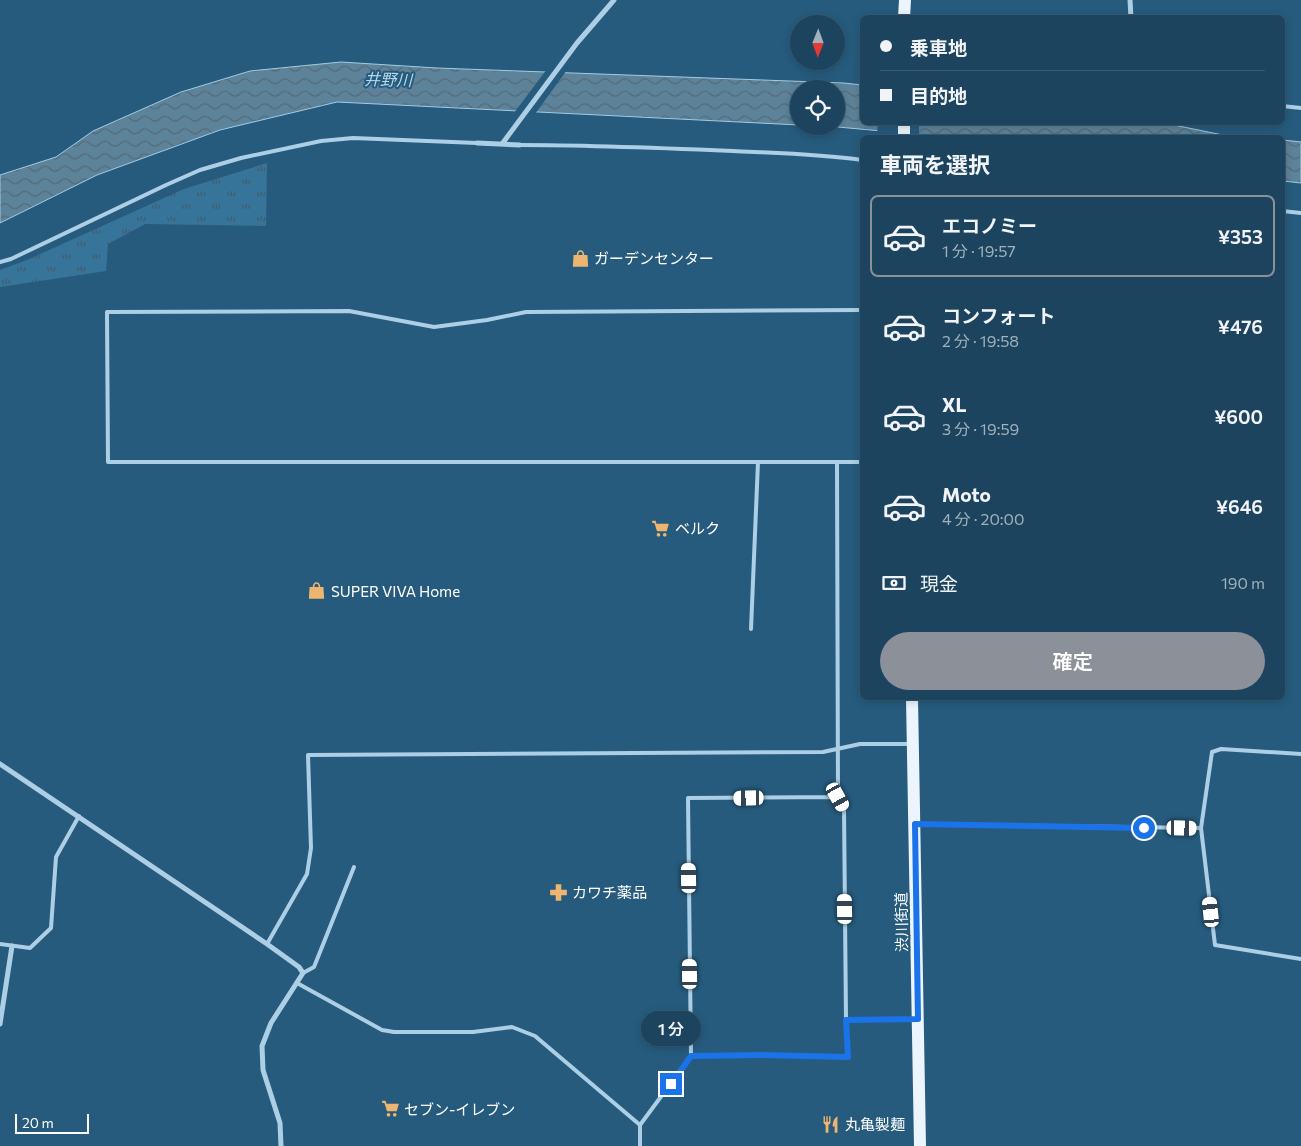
<!DOCTYPE html>
<html lang="ja">
<head>
<meta charset="utf-8">
<style>
	:root { --surface:#1c445e; --page:#254b64; --text:#f1f3f6; --muted:#a0b0bc; --line:#3a5c73; --accent:#8c9099 }
	body { margin:0; font-family:Commissioner,"Noto Sans JP",sans-serif; background:var(--page); color:var(--text); height:100vh; display:flex; flex-direction:column; font-size:19px; white-space:nowrap }
	* { box-sizing:border-box; margin:0 }
	p { font-size:16px; color:var(--muted) }
	.icon { flex:none; width:28px; height:28px; fill:none; stroke:currentColor; stroke-width:2; stroke-linecap:round; stroke-linejoin:round }
	.map { position:relative; flex:1; overflow:hidden }
	.sheet { position:absolute; left:860px; top:135px; width:425px; height:565px; display:flex; flex-direction:column; background:var(--surface); border-radius:8px; box-shadow:0 2px 8px #0003,0 0 0 1px var(--line) }
	.sheet>* { flex:none }
	.hud { position:absolute; left:860px; top:15px; width:425px; height:110px; border-radius:8px; box-shadow:0 2px 8px #0003,0 0 0 1px var(--line); display:grid; align-content:center; height:110px; padding:0 20px; background:var(--surface) }
	.needle { width:32px; rotate:181deg }
	.buttons { position:absolute; left:790px; top:15px; display:grid; gap:10px }
	.buttons a { display:grid; place-items:center; width:55px; height:55px; border-radius:50%; background:var(--surface); box-shadow:0 2px 8px #0003,0 0 0 1px var(--line); font-size:25px }
	.scale { position:absolute; left:15px; bottom:12px; width:74px; box-sizing:border-box; padding-left:5px; border:2px solid #fff; border-top:0; font-size:14px; line-height:18px; white-space:nowrap; color:#fff; -webkit-text-stroke:4px #265b7d; paint-order:stroke }
	.end { position:absolute; width:22px; height:22px; margin:-11px; border:6px solid #1a73e8; background:#fff; box-shadow:0 0 0 2px #fff }
	.from { border-radius:50% }
	.bubble { position:absolute; height:35px; border-radius:18px; background:var(--surface); box-shadow:0 2px 8px #0003,0 0 0 1px var(--line); font-size:16px; font-weight:600; line-height:35px; text-align:center }
	.car { position:absolute; width:15px; height:30px; margin:-15px -8px; border-radius:6px; box-shadow:0 0 4px 1px #0007; background:linear-gradient(#fff 24%,#345 0 40%,#fff 0 76%,#345 0 86%,#fff 0) }
	.hud b { display:flex; align-items:center; gap:18px; height:48px; font-size:19px }
	.hud b+b { border-top:1px solid var(--line) }
	.hud i { width:12px; height:12px; background:var(--text) }
	ul { padding:0; list-style:none }
	li { display:flex; align-items:center; gap:15px; height:82px; margin:0 10px 8px; padding:0 10px; border:2px solid transparent; border-radius:8px }
	li div { flex:1 }
	li b { display:block; font-size:19px }
	li em { font-style:normal; font-weight:600 }
	li.active { border-color:var(--accent) }
	li>.icon { width:45px; height:45px; stroke-width:1.5 }
	h2 { padding:0 20px; font-size:22px; line-height:60px }
	.pay { display:flex; align-items:center; gap:12px; height:55px; padding:0 20px; font-size:19px }
	.pay p { margin-inline-start:auto }
	.primary-button { display:flex; gap:10px; margin-top:auto; padding:10px 20px }
	.primary-button a { flex:1; height:58px; border-radius:30px; background:var(--accent); color:#fff; font-size:20px; font-weight:600; line-height:58px; text-align:center }
	.map>svg:first-child { display:block }
	.grass { fill:url(#grass-tufts) }
	.water { fill:url(#water-waves); stroke:#a0cce5 }
	.pier { fill:#265b7d }
	.lines { fill:none; stroke-linecap:round; stroke-linejoin:round }
	.service { stroke:#accfe5; stroke-width:4 }
	.minor { stroke:#accfe5; stroke-width:5 }
	.primary { stroke:#ecf5fd; stroke-width:12 }
	.route { stroke:#1a73e8; stroke-width:6 }
	.labels { text-anchor:middle; dominant-baseline:central; stroke-width:4; stroke-linejoin:round; paint-order:stroke }
	.poi-label { font-size:15px; fill:#fff; stroke:#265b7d; text-anchor:start }
	.street-label { font-size:15px; fill:#fff; stroke:#265b7d }
	.water-label { font-size:16px; font-style:italic; fill:#b7d9ed; stroke:#265b7d }
</style>
</head>
<body>
<div class="map">
<svg width="1301" height="1146" viewBox="0 0 1301 1146">
	<defs>
		<pattern id="grass-tufts" width="24" height="20" patternUnits="userSpaceOnUse" patternTransform="scale(1.25)"><rect width="24" height="20" fill="#377499"/><path d="M3 7l-1-3M5 7V3M7 7l1-3M15 17l-1-3M17 17v-4M19 17l1-3" fill="none" stroke="#445c6b"/></pattern>
		<pattern id="water-waves" width="16" height="10" patternUnits="userSpaceOnUse" patternTransform="scale(1.25)"><rect width="16" height="10" fill="#5d839a"/><path d="M0 5q4-4 8 0t8 0" fill="none" stroke="#556a77"/></pattern>
	</defs>
	<rect width="100%" height="100%" fill="#265b7d"/>
	<!-- grass -->
	<path class="grass" d="M267 163 266 226 145 224 108 244 106 271 0 287V270L27 260 184 189Z"/>
	<!-- water -->
	<path class="water" d="M341 62 437 68 844 83 862 85V122H1159L1223 135 1253 137 957 138 827 126H836V89H799V125L337 102 220 130 97 175 0 223V175L56 157 93 131 181 92 250 71Z
		M1283 140 1301 142V183L1283 181Z"/>
	<!-- pier -->
	<path class="pier" d="M547 69 567 70 535 114 514 113Z
		M878 123H919V137L877 133Z"/>
	<g class="lines">
		<!-- service -->
		<path class="service" d="M1282 106 1301 108
			M520 145C591 145 662 148 733 151 776 153 820 154 862 160
			M1282 211 1301 213
			M0 262 11 259 166 185 200 170 241 158 321 141 353 138 477 143
			M862 310 526 312 487 320 434 327 349 311 107 312 108 462H862
			M751 629 758 462
			M1301 754 1221 749 1212 752 1201 828 1215 945 1301 959
			M916 824 1201 828
			M0 944 30 948 51 928 56 857 79 816
			M267 944 307 874 311 848 308 755 823 752 860 744H910
			M303 973 314 967 354 867
			M297 983 382 1030 394 1032H473L512 1027 535 1036 640 1125
			M846 1020 916 1019
			M691 1056 762 1055 848 1057 846 1020 844 808 838 797 837 462
			M640 1146V1125L691 1056 688 798 838 797"/>
		<!-- minor -->
		<path class="minor" d="M1130 0 1131 18
			M477 143 520 145
			M502 144 577 43 614 0
			M0 764 267 944 299 967 303 973 271 1023 262 1046 263 1070 280 1123 281 1146
			M0 1024 12 946"/>
		<!-- primary -->
		<path class="primary" d="M904 18 905 0
			M904 122V138
			M912 698 920 1146"/>
	</g>
	<g class="lines">
		<!-- route -->
		<path class="route" d="M671 1084 691 1056 762 1055 848 1057 846 1020 918 1019 915 824 1144 828"/>
	</g>
	<!-- icons -->
	<defs>
		<symbol id="shop-bare" viewBox="-9 -9 18 18"><path d="M-5-2.5h2.3a2.7 3.5 0 0 1 5.4 0H5L5.5 6h-11ZM-1.5-2.5h3a1.5 2.3 0 0 0-3 0Z" fill="#edb571" stroke="#265b7d" stroke-width="2.5" paint-order="stroke"/></symbol>
		<symbol id="supermarket-bare" viewBox="-9 -9 18 18"><path d="M-6-5.5h2.5l.6 2H6L4.5 2H-2.5L-4.4-4H-6ZM-1.5 3.2a1.3 1.3 0 1 0 .1 0ZM3 3.2a1.3 1.3 0 1 0 .1 0Z" fill="#edb571" stroke="#265b7d" stroke-width="2.5" paint-order="stroke"/></symbol>
		<symbol id="pharmacy-bare" viewBox="-9 -9 18 18"><path d="M-2-6h4v4h4v4h-4v4h-4v-4h-4v-4h4Z" fill="#edb571" stroke="#265b7d" stroke-width="2.5" paint-order="stroke"/></symbol>
		<symbol id="restaurant-bare" viewBox="-9 -9 18 18"><path d="M-5-6h1v4h1v-4h1v4h1v-4h1v5L-1.5 .5V6h-2V.5L-5-1ZM5-6V6H3V1.5H1.5Q1.5-4 5-6Z" fill="#edb571" stroke="#265b7d" stroke-width="2.5" paint-order="stroke"/></symbol>
	</defs>
	<g fill-rule="evenodd">
		<use href="#shop-bare" x="568" y="246" width="25" height="25"/>
		<use href="#supermarket-bare" x="648" y="516" width="25" height="25"/>
		<use href="#shop-bare" x="304" y="578" width="25" height="25"/>
		<use href="#pharmacy-bare" x="546" y="880" width="25" height="25"/>
		<use href="#supermarket-bare" x="378" y="1096" width="25" height="25"/>
		<use href="#restaurant-bare" x="818" y="1112" width="25" height="25"/>
	</g>
	<g class="labels">
		<!-- poi labels -->
		<g class="poi-label">
			<text x="594" y="258">ガーデンセンター</text>
			<text x="675" y="528">ベルク</text>
			<text x="331" y="591">SUPER VIVA Home</text>
			<text x="572" y="892">カワチ薬品</text>
			<text x="404" y="1109">セブン-イレブン</text>
			<text x="845" y="1124">丸亀製麺</text>
		</g>
		<!-- street labels -->
		<g class="street-label">
			<text transform="translate(901 922) rotate(-91)">渋川街道</text>
		</g>
		<!-- water labels -->
		<g class="water-label">
			<text transform="translate(388 79) rotate(1)">井野川</text>
		</g>
	</g>
</svg>
<div class="buttons">
<a><svg class="needle" viewBox="-14 -14 28 28"><path d="M0-13l5 13h-10z" fill="#e53935"/><path d="M0 13l5-13h-10z" fill="#a0b0bc"/></svg></a>
<a><svg class="icon" aria-label="locate" viewBox="0 0 24 24"><circle cx="12" cy="12" r="6"/><path d="M12 2v4M12 18v4M2 12h4M18 12h4"/></svg></a>
</div>
<div class="scale">20 m</div>
<i class="end from" style="left:1144px;top:828px"></i>
<i class="end" style="left:671px;top:1084px"></i>
<div class="bubble" style="left:641px;top:1011px;width:60px">1 分</div>
<i class="car" style="left:838px;top:797px;rotate:151deg"></i>
<i class="car" style="left:749px;top:798px;rotate:269deg"></i>
<i class="car" style="left:1182px;top:828px;rotate:91deg"></i>
<i class="car" style="left:689px;top:878px;rotate:359deg"></i>
<i class="car" style="left:845px;top:909px;rotate:359deg"></i>
<i class="car" style="left:1211px;top:912px;rotate:354deg"></i>
<i class="car" style="left:690px;top:974px;rotate:359deg"></i>
<div class="hud">
<b><i class="from"></i>乗車地</b>
<b><i></i>目的地</b>
</div>
<section class="sheet">
<h2>車両を選択</h2>
<ul>
<li class="active"><svg class="icon" aria-label="car" viewBox="0 0 24 24"><path d="M5 17H2v-5l4-1 3-4h7l3 4 3 1v5h-3M9 17h6M6 11h13"/><circle cx="7" cy="17" r="2"/><circle cx="17" cy="17" r="2"/></svg><div><b>エコノミー</b><p>1 分 · 19:57</p></div><em>¥353</em></li>
<li><svg class="icon" aria-label="car" viewBox="0 0 24 24"><path d="M5 17H2v-5l4-1 3-4h7l3 4 3 1v5h-3M9 17h6M6 11h13"/><circle cx="7" cy="17" r="2"/><circle cx="17" cy="17" r="2"/></svg><div><b>コンフォート</b><p>2 分 · 19:58</p></div><em>¥476</em></li>
<li><svg class="icon" aria-label="car" viewBox="0 0 24 24"><path d="M5 17H2v-5l4-1 3-4h7l3 4 3 1v5h-3M9 17h6M6 11h13"/><circle cx="7" cy="17" r="2"/><circle cx="17" cy="17" r="2"/></svg><div><b>XL</b><p>3 分 · 19:59</p></div><em>¥600</em></li>
<li><svg class="icon" aria-label="car" viewBox="0 0 24 24"><path d="M5 17H2v-5l4-1 3-4h7l3 4 3 1v5h-3M9 17h6M6 11h13"/><circle cx="7" cy="17" r="2"/><circle cx="17" cy="17" r="2"/></svg><div><b>Moto</b><p>4 分 · 20:00</p></div><em>¥646</em></li>
</ul>
<div class="pay"><svg class="icon" aria-label="cash" viewBox="0 0 24 24"><path d="M3 7h18v10H3z"/><circle cx="12" cy="12" r="2"/></svg>現金<p>190 m</p></div>
<div class="primary-button"><a>確定</a></div>
</section>
</div>
</body>
</html>
